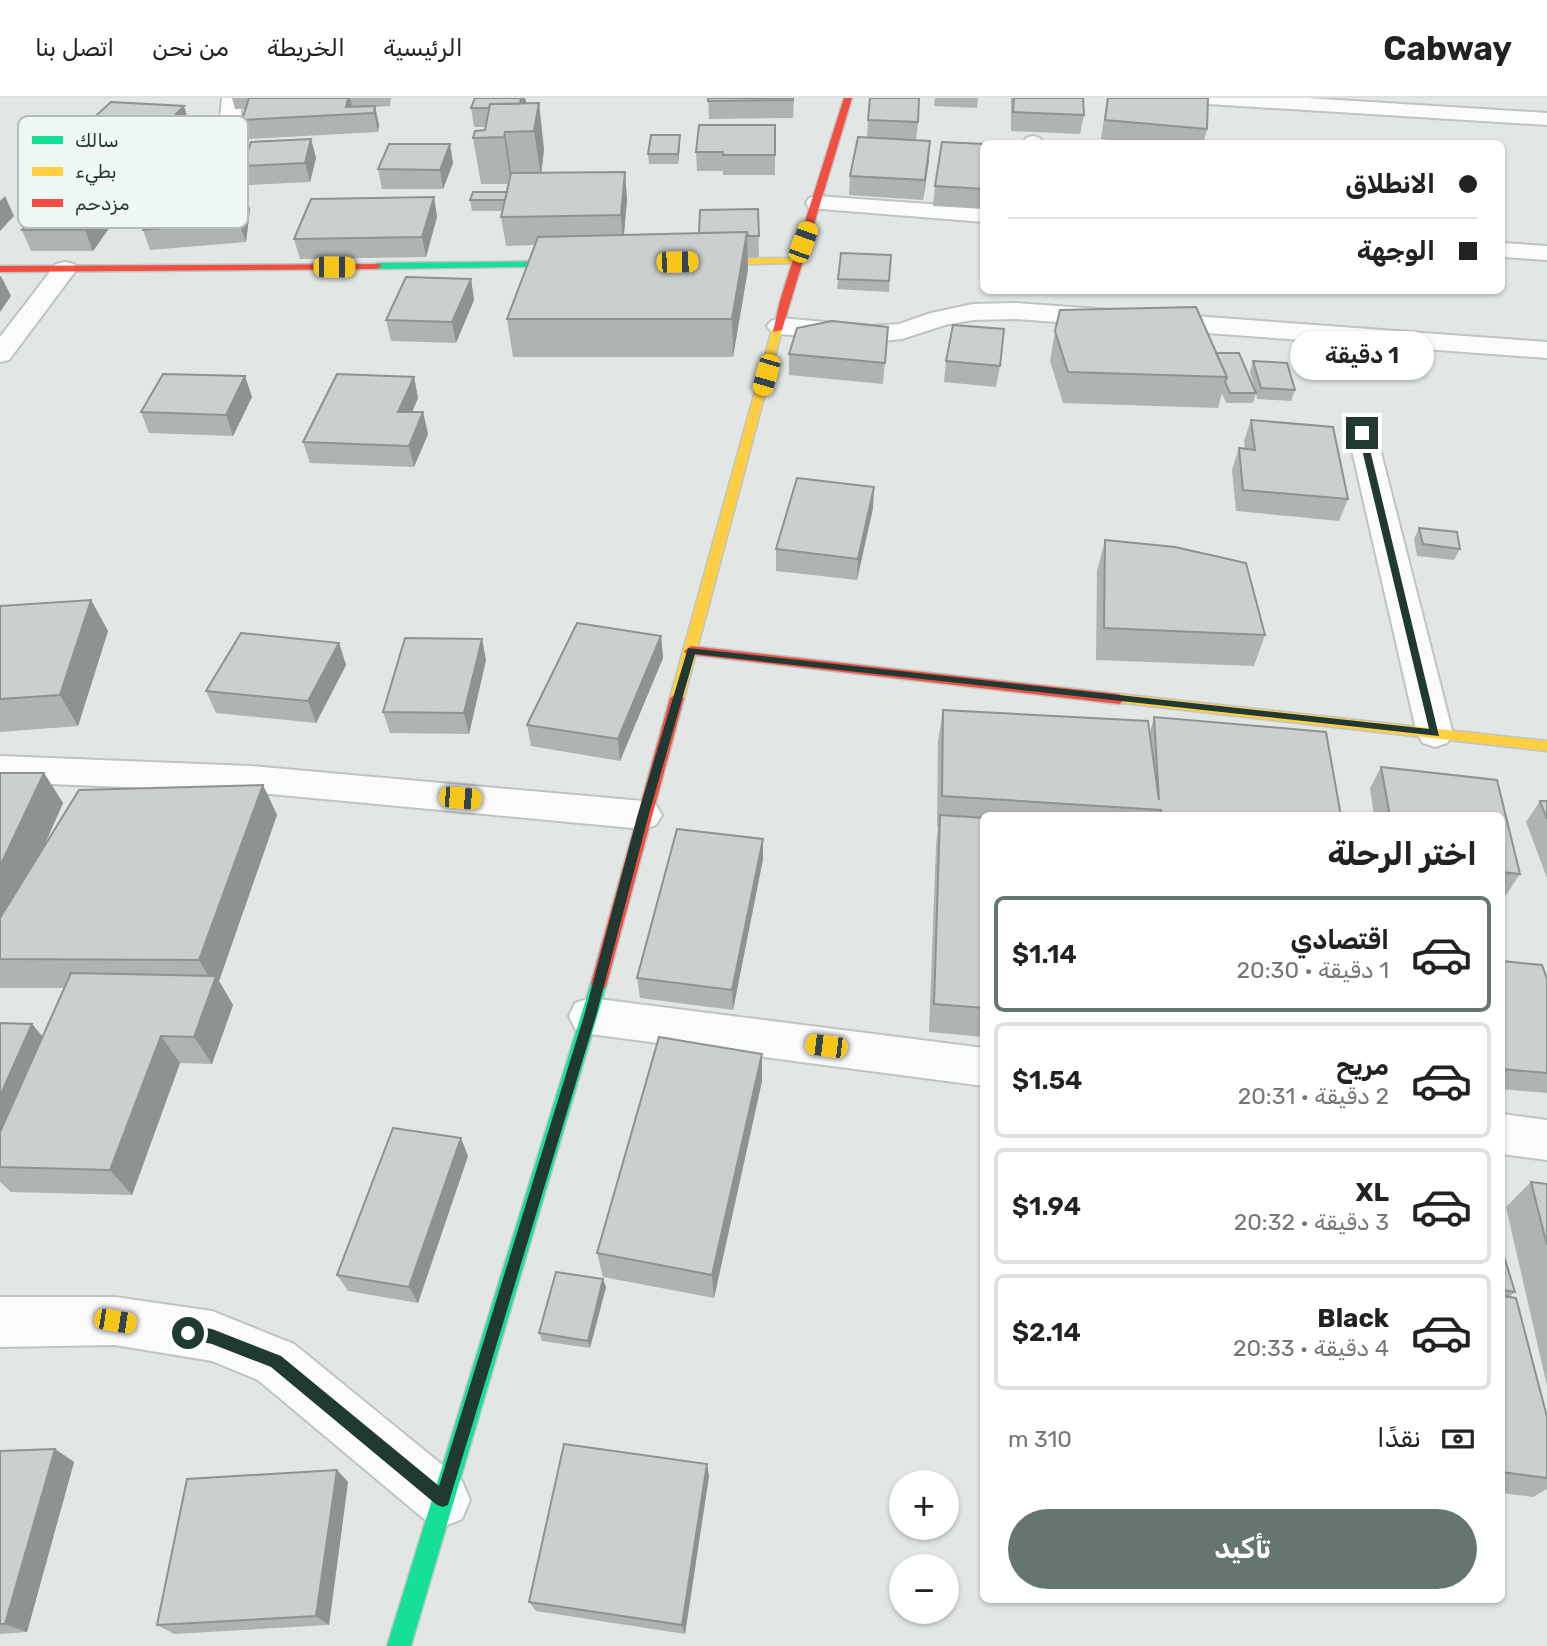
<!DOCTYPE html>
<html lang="ar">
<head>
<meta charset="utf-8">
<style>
	:root { --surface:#fff; --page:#f6f6f6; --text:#222; --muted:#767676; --line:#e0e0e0; --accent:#657671 }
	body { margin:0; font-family:Rubik,"Noto Naskh Arabic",sans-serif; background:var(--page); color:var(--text); direction:rtl; height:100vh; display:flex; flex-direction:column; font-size:26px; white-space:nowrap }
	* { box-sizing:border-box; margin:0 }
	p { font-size:23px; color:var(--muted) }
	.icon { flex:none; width:38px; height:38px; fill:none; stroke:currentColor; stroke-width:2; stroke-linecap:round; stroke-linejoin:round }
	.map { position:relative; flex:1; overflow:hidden; direction:ltr }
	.panel { position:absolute; left:980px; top:714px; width:525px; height:791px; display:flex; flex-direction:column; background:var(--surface); border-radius:10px; box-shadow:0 2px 5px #0004; direction:rtl }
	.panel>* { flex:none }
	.hud { position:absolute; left:980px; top:42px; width:525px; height:154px; border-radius:10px; box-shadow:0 2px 5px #0004; direction:rtl; display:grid; align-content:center; height:154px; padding:0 28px; background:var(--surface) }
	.controls { position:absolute; left:889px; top:1372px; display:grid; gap:14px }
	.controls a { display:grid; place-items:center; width:70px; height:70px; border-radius:50%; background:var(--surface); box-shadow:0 2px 5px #0004; font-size:35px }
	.end { position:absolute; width:32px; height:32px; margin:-16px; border:9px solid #213933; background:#fff; box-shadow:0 0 0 4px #fff }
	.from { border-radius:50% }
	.bubble { position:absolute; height:49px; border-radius:24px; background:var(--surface); box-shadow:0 2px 5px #0004; font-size:23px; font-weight:600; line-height:49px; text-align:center; direction:rtl }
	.car { position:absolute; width:21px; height:42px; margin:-21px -10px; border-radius:9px; box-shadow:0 0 5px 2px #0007; background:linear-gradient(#f5c518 24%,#345 0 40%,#f5c518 0 76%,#345 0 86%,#f5c518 0) }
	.hud b { display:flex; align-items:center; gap:24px; height:66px; font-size:26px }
	.hud b+b { border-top:2px solid var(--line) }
	.hud i { width:18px; height:18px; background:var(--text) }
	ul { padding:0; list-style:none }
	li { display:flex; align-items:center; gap:21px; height:116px; margin:0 14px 10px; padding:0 14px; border:4px solid var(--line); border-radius:10px }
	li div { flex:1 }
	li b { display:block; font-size:26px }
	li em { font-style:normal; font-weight:600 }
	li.current { border-color:var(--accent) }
	li>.icon { width:63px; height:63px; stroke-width:1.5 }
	h2 { padding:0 28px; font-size:32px; line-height:84px }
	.pay { display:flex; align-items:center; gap:18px; height:77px; padding:0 28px; font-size:26px }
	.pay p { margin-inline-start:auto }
	.action { display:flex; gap:14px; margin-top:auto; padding:14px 28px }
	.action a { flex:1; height:80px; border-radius:42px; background:var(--accent); color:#fff; font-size:28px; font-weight:600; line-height:80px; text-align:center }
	header { display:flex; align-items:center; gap:42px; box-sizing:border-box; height:98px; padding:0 35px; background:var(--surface); border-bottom:2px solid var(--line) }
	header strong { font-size:33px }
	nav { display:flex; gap:38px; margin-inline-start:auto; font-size:24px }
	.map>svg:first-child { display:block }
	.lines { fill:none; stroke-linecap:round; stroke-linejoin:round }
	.street-casing { stroke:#bfc4c2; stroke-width:4 }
	.fast-casing { stroke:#bec5c2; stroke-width:3 }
	.slow-casing { stroke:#bec5c2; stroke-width:3 }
	.jam-casing { stroke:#bec5c2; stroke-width:3 }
	.street { fill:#fbfbfb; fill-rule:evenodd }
	.fast { fill:#16e098; fill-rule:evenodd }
	.slow { fill:#ffcf43; fill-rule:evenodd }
	.jam { fill:#f24e42; fill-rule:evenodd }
	.wall { fill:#afb3b1 }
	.shaded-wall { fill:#8e9290 }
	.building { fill:#cbd0ce; stroke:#8e9290; stroke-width:2 }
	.route { fill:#213933 }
	.key { fill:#eff7f3; stroke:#b1beb9; stroke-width:2 }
	.key-label { font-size:19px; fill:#213933 }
</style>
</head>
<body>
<header>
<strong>Cabway</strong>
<nav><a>الرئيسية</a><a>الخريطة</a><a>من نحن</a><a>اتصل بنا</a></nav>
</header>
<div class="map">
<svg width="1547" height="1548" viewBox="0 0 1547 1548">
	<rect width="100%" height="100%" fill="#e2e7e5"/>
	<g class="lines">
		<defs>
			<path id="street" d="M222 0H242L236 85 233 90H217L214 85Z
				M1199 0H1306L1547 15V27L1209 6 1202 4Z
				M1033 38 1040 40 1044 46H1022L1026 40Z
				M817 98 984 110V124L809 110 806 105 809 100Z
				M1502 145 1547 148V162L1502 159Z
				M65 164 74 166 77 171 9 262 0 264V239L56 166Z
				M1016 205 1547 244V260L1016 221 973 222 945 227 902 241 872 244 780 236 771 233 767 228 771 223 780 220 872 228 899 226 931 215 973 206Z
				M1362 327 1372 329 1376 335 1453 636 1447 645 1435 649 1423 645 1417 636 1348 335 1352 329Z
				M0 658 250 668 643 703 656 707 662 717 656 727 643 731 250 694 0 684Z
				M590 900 984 950V988L590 936 575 931 569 918 575 905Z
				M1502 1016 1547 1022V1062L1502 1056Z
				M0 1199H115L212 1213 294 1246 462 1383 470 1402 462 1421 443 1429 424 1421 258 1282 212 1263 115 1247 0 1249Z"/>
			<path id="fast" d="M579 163 582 164V168L377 171 372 168 377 165Z
				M599 878 605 880 607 885 411 1548H387L591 885 593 880Z"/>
			<path id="slow" d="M796 160 801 163 799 165 695 167 690 164 695 161Z
				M777 229 782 232 684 600 677 605 670 600 772 232Z
				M1119 596 1547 643V653L1114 604 1112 601 1114 598Z"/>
			<path id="jam" d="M844 0H852L782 232 773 234 780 203Z
				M380 166 382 168 377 171 0 174V168Z
				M691 548 1119 596 1126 601 1119 606 686 556 684 553Z
				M677 595 684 600 607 885 605 890 599 892 593 890 591 885 670 600Z"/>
		</defs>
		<!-- street casing -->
		<use href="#street" class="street-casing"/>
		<!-- fast casing -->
		<use href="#fast" class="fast-casing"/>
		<!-- slow casing -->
		<use href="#slow" class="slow-casing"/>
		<!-- jam casing -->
		<use href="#jam" class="jam-casing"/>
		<!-- street -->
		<use href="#street" class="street"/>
		<!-- fast -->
		<use href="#fast" class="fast"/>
		<!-- slow -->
		<use href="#slow" class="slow"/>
		<!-- jam -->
		<use href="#jam" class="jam"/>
	</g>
	<!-- wall -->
	<path class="wall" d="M232 0H391L390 8 375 9 379 27 378 34 248 41 242 22 246 11H235Z
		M708 0H794L793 20 709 21Z
		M935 0H978L977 10 934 8Z
		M1011 0H1083L1084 17 1080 36 1011 33Z
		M1107 0 1207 31 1203 46H1149L1101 41Z
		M526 3 525 6 544 51 541 75 625 74 627 102 624 137 699 135 758 111 759 159H748V171L733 259H513L507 221 535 147 506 148 501 119 503 113H472L470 102 507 94 509 86H481L473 40 485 32V29H474L471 10Z
		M111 4 190 27 177 41 144 39 137 46 96 43 89 24Z
		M868 22 918 24 916 42 929 62 923 102 849 97 850 78 867 39Z
		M775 27V77H723V73H697L696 54Z
		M311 41 316 60 310 84 249 87 243 68Z
		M984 46V111L933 108 935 88Z
		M680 47 678 66H649L648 56Z
		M453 65 443 91H382L378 71Z
		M116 70H134L141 89 132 104H111L117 119 93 153H31L22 132 64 99 58 85Z
		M434 99 437 119 426 159 300 161 294 141Z
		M250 111 246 144 150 152 143 132Z
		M891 157 889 194 837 191 838 181Z
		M471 181 474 202 456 245 391 243 386 222Z
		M888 229 883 286 789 277V256Z
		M1055 233 1216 255 1255 292 1250 274 1253 263 1295 292 1291 303 1257 301 1256 295 1253 305H1226L1222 295 1218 310 1063 305 1050 263Z
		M946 263 1000 268 996 289 944 284Z
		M245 278 252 299 233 338 149 335 141 314Z
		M414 279 418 300 412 314H423L428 336 414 369 310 365 303 344Z
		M1251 322 1348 401 1339 423 1236 413 1232 372 1239 350 1245 351 1244 343Z
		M873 410 857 482 776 473V451Z
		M1419 430 1460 451 1454 462 1417 458 1414 441Z
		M1105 442 1265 537 1254 568 1096 562 1097 473Z
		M91 502 108 533 78 628 0 634V508Z
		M661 538 663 560 620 663 531 648 527 627Z
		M339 545 346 567 316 625 216 615 206 593Z
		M486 562 469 636 390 635 383 614Z
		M943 612 1150 634 1154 619 1341 718H984V939L929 934 936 747 938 729H937L938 643Z
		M1381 669 1497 682 1520 776 1506 797 1502 796V718H1374L1370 690Z
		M0 675H44L63 705 43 750 263 687 277 717 219 883 233 907 212 966 180 965 132 1097 11 1094 0 1084V925L32 926 42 939 64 890H0Z
		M1540 703H1547V780L1526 724Z
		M763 741V761L733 912 640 900 637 880Z
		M1502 863 1547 881V995L1502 991Z
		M762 983 714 1200 603 1179 597 1155Z
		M468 1058 418 1205 348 1193 337 1177Z
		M1531 1084 1547 1086V1288L1506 1109Z
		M1502 1152 1515 1194 1509 1199 1547 1319V1391L1533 1399 1502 1395Z
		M606 1189 590 1250 542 1243 539 1235Z
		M55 1351 74 1364 27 1534 0 1536V1353Z
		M337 1372 348 1384 329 1527 174 1536 157 1527Z
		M709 1378 685 1536 536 1513 529 1504Z"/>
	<!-- shaded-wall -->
	<path class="shaded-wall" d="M348 0H350L353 14 346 9Z
		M521 0H525L526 3 522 30 519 11Z
		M539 5 544 51 541 79 534 33Z
		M184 8 190 27 177 41 170 22Z
		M375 8 379 27 378 34 374 15Z
		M138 20 144 39 137 46 130 26Z
		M505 34 512 80 511 86 504 39Z
		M680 37V47L678 66V56Z
		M311 41 316 60 310 84 305 65Z
		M930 43 929 62 923 102 925 82Z
		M450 46 453 65 443 91 440 72Z
		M113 61 120 81 107 70Z
		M134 70 141 89 132 104 125 84Z
		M625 74 627 102 623 146 621 117Z
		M244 91 250 111 246 144 239 124Z
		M5 98 14 118 0 133V103Z
		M109 99 117 119 93 153 85 132Z
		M434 99 437 119 426 159 422 139Z
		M747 134 748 171 733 259 732 221Z
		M1 178 11 198 0 214V179Z
		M471 181 474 202 456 245 452 224Z
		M245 278 252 299 233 338 226 317Z
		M414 279 418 300 403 335 398 314Z
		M423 314 428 336 414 369 409 348Z
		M874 389 873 410 857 482 858 461Z
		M91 502 108 533 78 628 60 597Z
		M661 538 663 560 620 663 618 641Z
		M482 541 486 562 469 636 464 615Z
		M339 545 346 567 316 625 308 603Z
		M44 675 63 705 0 847V768Z
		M263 687 277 717 219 883 233 907 212 966 194 939 213 886 199 862Z
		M763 741V761L733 912 732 892Z
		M32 926 48 945 0 1056V998Z
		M161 938 180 965 132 1097 110 1072Z
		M762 956V983L714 1200 712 1177Z
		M461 1040 468 1058 418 1205 409 1189Z
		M603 1181 606 1189 590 1250 588 1243Z
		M55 1351 74 1364 27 1534 5 1526Z
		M707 1366 709 1378 685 1536 682 1527Z
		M337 1372 348 1384 329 1527 316 1518Z"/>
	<!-- building -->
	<path class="building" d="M249 0H348L346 9 375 8 374 15 242 22Z
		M475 0H521L520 6H490L489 10H471Z
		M708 0H793V2L708 3Z
		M870 0H919L918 24 868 22Z
		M1014 0H1083L1084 17 1013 14Z
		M1108 0H1208L1207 31 1105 22Z
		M111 4 184 8 170 22 138 20 130 26 89 24Z
		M539 5 534 33 505 34 504 39 473 40 475 33 485 32 490 6Z
		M699 27H775V57H723V54H696Z
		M651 37H680L678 56H648Z
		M858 39 930 43 925 82 850 78Z
		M311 41 305 65 243 68 251 44Z
		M942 44 984 46V91L935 88Z
		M389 46H450L440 72 378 71Z
		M625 74 621 117 501 119 511 75Z
		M244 91 239 124 143 132 151 98Z
		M473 94H507L505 102H470Z
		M49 99H109L85 132H22Z
		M434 99 422 139 294 141 311 101Z
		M758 111 759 138H748L747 134 699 135 700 112Z
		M747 134 732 221H507L538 139Z
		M841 155 891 157 889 183 838 181Z
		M406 179 471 181 452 224 386 222Z
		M1196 209 1227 279 1068 274 1055 233 1060 212Z
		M832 223 888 229 885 265 789 256 797 230Z
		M953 227 1004 231 1000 268 946 263Z
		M1216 255H1239L1256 295H1230L1225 284 1227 279Z
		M1253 263 1287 265 1295 292 1261 290Z
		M163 276 245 278 226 317 141 314Z
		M337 276 414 279 398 314H423L409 348 303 344Z
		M1251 322 1333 329 1348 401 1243 392 1239 350 1255 352Z
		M797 380 874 389 858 461 776 451Z
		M1419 430 1457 434 1460 451 1423 446Z
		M1105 442 1175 449 1246 465 1265 537 1104 530Z
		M91 502 60 597 0 601V508Z
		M577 525 661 538 618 641 527 627Z
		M241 535 339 545 308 603 206 593Z
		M405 540 482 541 464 615 383 614Z
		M943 612 1148 623 1159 702 1154 619 1326 634 1341 718H1162L1161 712 942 698Z
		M1381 669 1497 682 1520 776 1502 774V718H1390Z
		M0 675H44L0 768Z
		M263 687 199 862 0 861V820L79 692Z
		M1540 703H1547V721Z
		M940 717 984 720V910L934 906Z
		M677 731 763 741 732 892 637 880Z
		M1502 863 1542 867 1547 881V975L1502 971Z
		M71 875 216 878 194 939 161 938 110 1072 0 1069V1034Z
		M0 925 32 926 0 998Z
		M659 939 762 956 712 1177 597 1155Z
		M393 1030 461 1040 409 1189 337 1177Z
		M1531 1084 1547 1086V1147Z
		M1502 1152 1515 1194 1502 1192Z
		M556 1174 603 1181 588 1243 539 1235Z
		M1502 1198 1516 1200 1547 1319V1380L1502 1374Z
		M564 1346 707 1366 682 1527 529 1504Z
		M55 1351 5 1526H0V1353Z
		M337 1372 316 1518 157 1527 187 1381Z"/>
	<!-- route -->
	<path class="route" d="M1362 332 1366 335 1439 638 695 556 649 716 596 918 448 1407 443 1409 437 1407 271 1269 212 1246 182 1240 180 1235 182 1229 188 1227 212 1231 281 1258 439 1388 584 918 638 716 688 550 1429 631 1358 335Z"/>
	<!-- legend -->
	<rect x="18" y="18" width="230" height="112" rx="10" class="key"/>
	<rect x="32" y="38" width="31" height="8" fill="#16e098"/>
	<rect x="32" y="69" width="31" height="9" fill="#ffcf43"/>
	<rect x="32" y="101" width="31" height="8" fill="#f24e42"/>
	<g class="key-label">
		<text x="75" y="49">سالك</text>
		<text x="75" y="80">بطيء</text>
		<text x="75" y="112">مزدحم</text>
	</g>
</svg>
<div class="controls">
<a>+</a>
<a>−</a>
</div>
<i class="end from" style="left:188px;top:1235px"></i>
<i class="end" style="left:1362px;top:335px"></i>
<div class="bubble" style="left:1290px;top:233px;width:144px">1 دقيقة</div>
<i class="car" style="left:803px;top:144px;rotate:20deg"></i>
<i class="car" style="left:677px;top:164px;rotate:89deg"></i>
<i class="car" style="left:334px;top:169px;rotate:90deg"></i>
<i class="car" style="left:766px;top:277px;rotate:196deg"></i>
<i class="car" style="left:460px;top:700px;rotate:95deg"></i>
<i class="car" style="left:826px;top:948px;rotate:277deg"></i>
<i class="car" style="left:115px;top:1223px;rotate:99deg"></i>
<div class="hud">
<b><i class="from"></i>الانطلاق</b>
<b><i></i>الوجهة</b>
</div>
<section class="panel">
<h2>اختر الرحلة</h2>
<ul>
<li class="current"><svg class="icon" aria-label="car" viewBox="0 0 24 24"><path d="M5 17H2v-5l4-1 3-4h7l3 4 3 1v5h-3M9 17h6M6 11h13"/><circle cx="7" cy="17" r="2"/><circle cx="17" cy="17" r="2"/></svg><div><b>اقتصادي</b><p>1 دقيقة · 20:30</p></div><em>$1.14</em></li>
<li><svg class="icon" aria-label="car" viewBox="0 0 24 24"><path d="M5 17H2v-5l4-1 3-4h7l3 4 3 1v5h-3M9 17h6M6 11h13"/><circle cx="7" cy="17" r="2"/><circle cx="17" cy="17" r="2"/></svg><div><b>مريح</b><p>2 دقيقة · 20:31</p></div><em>$1.54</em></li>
<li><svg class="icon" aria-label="car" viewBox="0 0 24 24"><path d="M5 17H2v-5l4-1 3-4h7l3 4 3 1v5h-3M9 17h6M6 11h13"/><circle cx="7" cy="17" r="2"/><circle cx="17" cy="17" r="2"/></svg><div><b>XL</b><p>3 دقيقة · 20:32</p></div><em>$1.94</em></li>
<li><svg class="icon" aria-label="car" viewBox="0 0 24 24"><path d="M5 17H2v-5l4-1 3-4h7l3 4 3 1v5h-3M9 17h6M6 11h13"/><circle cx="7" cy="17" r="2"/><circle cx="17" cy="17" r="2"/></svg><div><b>Black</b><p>4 دقيقة · 20:33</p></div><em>$2.14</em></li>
</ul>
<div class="pay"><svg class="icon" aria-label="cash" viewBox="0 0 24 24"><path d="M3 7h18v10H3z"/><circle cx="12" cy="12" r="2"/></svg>نقدًا<p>310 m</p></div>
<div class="action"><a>تأكيد</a></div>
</section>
</div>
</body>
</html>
